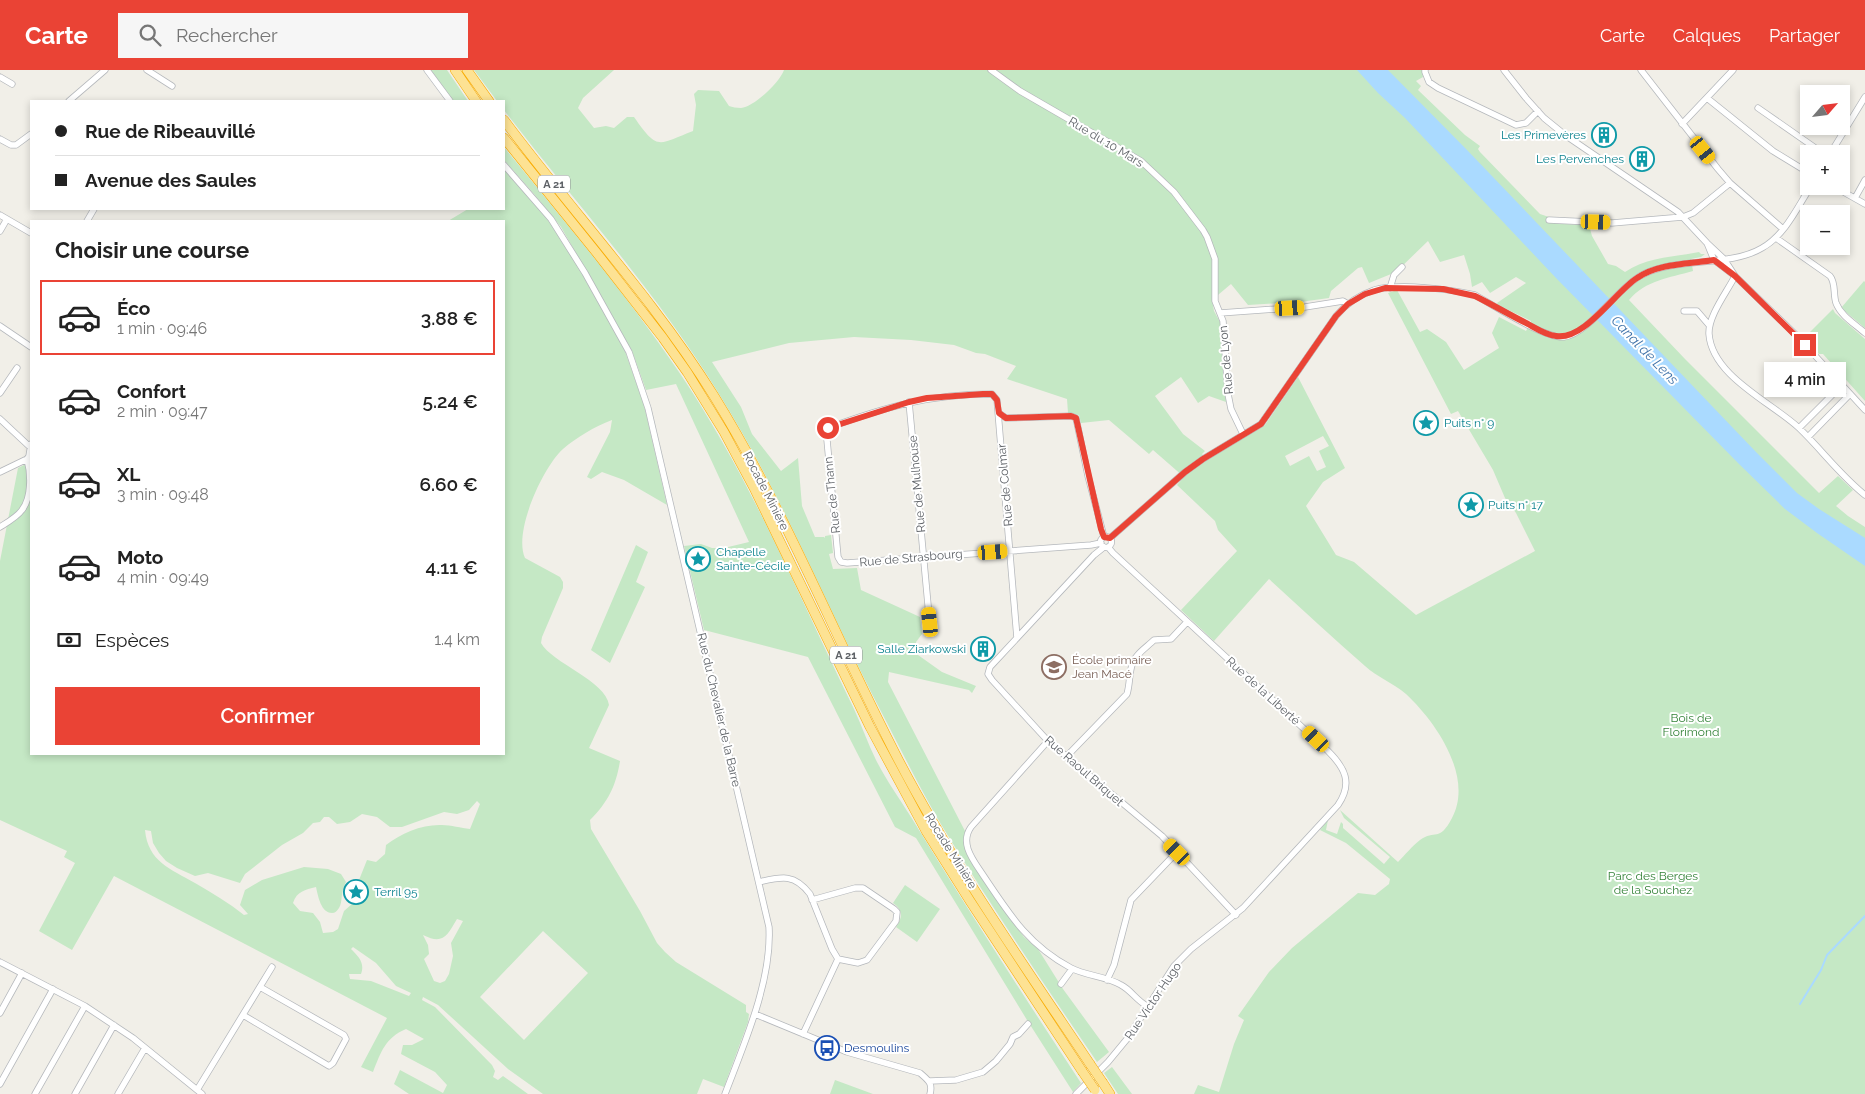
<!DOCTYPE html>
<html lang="fr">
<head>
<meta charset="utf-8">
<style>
	:root { --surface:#fff; --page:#f6f6f6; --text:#222; --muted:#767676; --line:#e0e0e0; --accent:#ea4335 }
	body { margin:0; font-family:Raleway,sans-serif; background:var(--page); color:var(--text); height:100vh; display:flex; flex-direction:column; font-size:19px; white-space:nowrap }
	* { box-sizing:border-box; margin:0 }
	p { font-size:16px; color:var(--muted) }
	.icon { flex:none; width:28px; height:28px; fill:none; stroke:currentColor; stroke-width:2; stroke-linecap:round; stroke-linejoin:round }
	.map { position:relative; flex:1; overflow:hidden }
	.drawer { position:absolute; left:30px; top:150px; width:475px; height:535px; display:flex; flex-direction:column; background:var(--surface); border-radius:0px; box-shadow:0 2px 8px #0003 }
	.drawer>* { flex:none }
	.top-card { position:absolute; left:30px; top:30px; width:475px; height:110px; border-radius:0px; box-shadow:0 2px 8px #0003; display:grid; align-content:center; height:110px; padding:0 25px; background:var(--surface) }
	.needle { width:32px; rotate:62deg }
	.tools { position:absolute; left:1800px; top:15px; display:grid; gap:10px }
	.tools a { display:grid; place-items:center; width:50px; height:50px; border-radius:0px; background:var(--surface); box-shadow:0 2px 8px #0003; font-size:25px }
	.end { position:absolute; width:22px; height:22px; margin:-11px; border:6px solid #ea4335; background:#fff; box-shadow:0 0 0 2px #fff }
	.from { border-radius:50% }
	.bubble { position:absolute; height:35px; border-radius:0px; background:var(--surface); box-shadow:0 2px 8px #0003; font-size:16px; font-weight:600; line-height:35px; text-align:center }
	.car { position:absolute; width:15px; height:30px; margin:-15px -8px; border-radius:6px; box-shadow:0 0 4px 1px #0007; background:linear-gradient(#f5c518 24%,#345 0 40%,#f5c518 0 76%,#345 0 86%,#f5c518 0) }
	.top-card b { display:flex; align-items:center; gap:18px; height:48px; font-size:19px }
	.top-card b+b { border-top:1px solid var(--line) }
	.top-card i { width:12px; height:12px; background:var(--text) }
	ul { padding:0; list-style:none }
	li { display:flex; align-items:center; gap:15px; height:75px; margin:0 10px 8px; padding:0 15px; border:2px solid transparent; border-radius:0px }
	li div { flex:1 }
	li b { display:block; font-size:19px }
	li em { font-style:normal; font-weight:600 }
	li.selected { border-color:var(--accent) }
	li>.icon { width:45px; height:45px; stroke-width:1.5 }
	h2 { padding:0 25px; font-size:22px; line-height:60px }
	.pay { display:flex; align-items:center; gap:12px; height:55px; padding:0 25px; font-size:19px }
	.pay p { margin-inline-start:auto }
	.action { display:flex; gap:10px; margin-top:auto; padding:10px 25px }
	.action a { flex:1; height:58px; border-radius:0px; background:var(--accent); color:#fff; font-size:20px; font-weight:600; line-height:58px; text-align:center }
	header { display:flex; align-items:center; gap:30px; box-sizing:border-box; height:70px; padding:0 25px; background:var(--accent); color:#fff }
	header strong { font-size:24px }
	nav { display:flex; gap:28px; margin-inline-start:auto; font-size:18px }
	.search { width:350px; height:45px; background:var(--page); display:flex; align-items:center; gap:12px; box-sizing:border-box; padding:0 18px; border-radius:0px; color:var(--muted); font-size:19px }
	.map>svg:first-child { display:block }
	.green { fill:#c5e8c5; fill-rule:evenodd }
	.water { fill:#aadaff }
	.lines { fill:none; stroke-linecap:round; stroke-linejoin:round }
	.stream { stroke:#aadaff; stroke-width:2 }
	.minor-casing { stroke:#b5b8bc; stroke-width:7 }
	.highway-casing { stroke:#f9ab00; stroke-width:10 }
	.minor { stroke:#fff; stroke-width:5.5 }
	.highway { stroke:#fde293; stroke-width:9 }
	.highway-bridge-casing { stroke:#f9ab00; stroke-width:10; stroke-linecap:butt }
	.highway-bridge { stroke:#fde293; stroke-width:9 }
	.route { stroke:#ea4335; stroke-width:6 }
	.labels { text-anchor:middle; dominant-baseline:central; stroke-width:4; stroke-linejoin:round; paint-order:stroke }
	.shield { fill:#fff; stroke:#8f9295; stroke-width:1 }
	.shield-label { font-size:11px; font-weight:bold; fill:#5f6368 }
	.culture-label { font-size:12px; fill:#0d838f; stroke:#fff; text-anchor:start }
	.street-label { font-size:12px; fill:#5f6368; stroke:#fff }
	.education-label { font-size:12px; fill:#785e54; stroke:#fff; text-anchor:start }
	.park-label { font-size:12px; fill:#348238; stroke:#fff }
	.transit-label { font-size:12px; fill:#164399; stroke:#fff; text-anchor:start }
	.water-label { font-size:14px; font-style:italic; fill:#4174aa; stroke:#fff }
</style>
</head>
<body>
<header>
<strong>Carte</strong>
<div class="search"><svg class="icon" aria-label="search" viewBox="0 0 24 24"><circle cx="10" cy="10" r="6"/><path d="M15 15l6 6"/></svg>Rechercher</div>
<nav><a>Carte</a><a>Calques</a><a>Partager</a></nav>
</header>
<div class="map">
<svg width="1865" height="1024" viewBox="0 0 1865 1024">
	<rect width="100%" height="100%" fill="#f1efe8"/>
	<!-- green -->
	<path class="green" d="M431 0H447L468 31H453Z
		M474 0H614L583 28 578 38 594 58 606 56 614 58 627 47H634C658 81 657 75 693 61L696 35 694 24 698 20 719 21 729 36C732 37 737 38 741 38 754 37 780 12 784 0H1422L1423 7 1416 11 1421 16 1418 20 1465 65 1480 76 1478 79 1480 82 1540 144 1549 147 1563 149V154L1589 155 1592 166 1608 194 1616 196 1625 202C1647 187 1674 187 1699 182L1701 184H1705L1701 187 1691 189 1693 201C1669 208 1646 210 1629 230L1685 289 1819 423 1838 406 1853 420 1836 436 1848 446 1865 457V1024H1194L1198 1015 1219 1022 1234 974 1244 950 1238 946 1269 902 1292 878 1358 823 1375 825 1389 814 1390 809 1346 773 1320 760 1328 750 1326 760 1337 764 1341 752 1343 754V758L1384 794 1390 787 1344 748 1340 740 1398 792C1405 785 1412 776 1420 770 1435 759 1439 773 1452 748 1474 707 1436 652 1406 624 1393 613 1377 607 1365 596 1333 568 1301 538 1269 509L1214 571 1181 540 1237 481 1218 460 1215 451 1177 415 1184 407 1153 380 1149 384 1109 350 1081 353 1079 345 1068 343 1067 329 1007 309 1016 296 985 284 976 283 954 275 911 270 854 267 789 273 712 292 741 337 752 364 781 401 798 388 802 436 815 467H824L825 468V466L831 465 833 483 829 484 833 499 857 498 861 520 920 547 922 564 916 572 918 585 942 602 976 616 972 623 969 620 889 602 888 612 965 761 964 769 1003 838 1024 867 1038 879 1063 919 1109 982 1097 992C1044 914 991 836 942 756 922 722 904 686 886 651 829 543 784 428 719 324 657 222 576 134 504 40V31H497ZM1428 171 1440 192 1464 185 1470 204 1472 217 1482 212 1490 223 1516 207 1526 213 1497 233 1498 235 1531 251 1526 261 1499 247 1492 263 1499 278 1464 300 1446 272 1427 259 1420 262 1397 220 1388 223 1451 344 1458 341 1493 400 1505 428 1516 443 1535 481 1416 545 1354 492 1336 485 1306 436 1323 412 1345 398 1298 307 1265 355 1207 390 1202 384 1205 381 1183 364 1155 326 1181 307 1198 333 1209 326 1226 332 1220 252 1214 241 1212 230 1231 214 1248 235 1300 232 1329 228 1331 221 1358 198 1362 197 1369 213 1396 202ZM1323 366 1329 376 1319 381 1326 397 1317 401 1309 386 1290 396 1285 386Z
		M504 77C564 151 627 225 681 305 751 409 799 527 854 639 862 656 868 674 876 690 886 710 899 728 911 747 966 837 1023 925 1081 1013L1073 1022 1027 950 916 768 895 757 808 587 704 560 684 476 701 474 712 478H724L749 472 676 314 646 320 632 281 561 157 534 124 504 90Z
		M504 98 552 153 583 204 625 281 644 335 667 435 624 410 602 402 591 409 587 407 610 362 612 350C594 357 577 367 563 379 543 397 513 462 525 488L560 507 563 512V518L542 567 541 573C552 593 606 611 609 635L589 678 620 691C616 716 608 732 590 750L591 759 640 841 657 873 665 882 676 892 746 935V942L749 944 748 952 724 1017 703 1009 697 1024H543L508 999 438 935 423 927 422 930 435 937 492 995 495 1001 493 1007 498 1010 503 1006 528 1024H409L394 1014 400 1000 443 1023 447 1015 435 1002 401 984 403 975H412L424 969 406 959C385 968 381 982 373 1002L361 997 387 948 114 806 72 880 39 861 75 793 64 787 67 781 0 750V491L18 398 24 395 31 387V684H504V151H448L468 139H504ZM477 731 480 734 470 759C461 758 451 755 442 755 423 754 401 763 386 775L385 784 376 792 367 790 359 810 367 814 369 819 344 841 338 859 333 862 323 863 320 852 313 843 300 841 293 833C297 821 305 820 316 817 318 826 321 843 332 843 335 843 337 841 339 838 343 832 340 822 346 812L341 804 328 799 304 797 262 810 245 820 240 835 248 844 244 845C229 833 212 823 195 813 171 799 148 792 145 760L151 761 153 773 159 783 166 791 177 798 195 806 208 803 240 813 245 804 282 775 303 763 313 753 320 752 324 747H329L337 754 350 752 362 744 377 747 390 757H402L444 742 457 744 469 740ZM457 849 463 851 451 873 453 886 449 904 445 911 440 913 434 911 424 889 429 884 428 875 423 865C443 875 447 866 457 849ZM543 861 588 903 524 970 480 927ZM353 877 376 893 396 916 411 923 409 926 371 911 350 909 349 904H361C365 893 359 887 351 879Z
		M1864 211 1865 212V258L1841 238Z
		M1833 239 1835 243 1865 269V331L1823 284H1819L1804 268Z
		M636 475 648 482 636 512 645 517 610 593 591 580Z
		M905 815 940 839 917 872 896 857C903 847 903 840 893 833Z
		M1112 997 1132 1024H1118L1104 1003Z
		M835 1010 873 1024H830Z"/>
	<!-- water -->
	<path class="water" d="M1357 0H1388L1468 81 1756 382 1797 423 1819 439 1865 468V496L1817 463 1785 439 1738 393 1556 208 1405 48 1378 23Z"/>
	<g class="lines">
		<!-- stream -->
		<path class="stream" d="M1800 934 1821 900 1827 885 1865 846"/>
		<defs>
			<path id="minor" d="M147 0 172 16
				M427 0 450 31
				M991 0 1020 21 1141 91 1174 122 1203 160 1207 167 1215 189V231L1223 251 1228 324 1231 339 1243 364
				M1425 0V2L1429 12 1438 18 1516 55 1526 53 1538 41
				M1504 0 1526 28 1544 48 1565 65 1678 142 1707 173 1724 189 1735 206
				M1641 0 1718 99 1730 113 1783 159
				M0 7 12 14
				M1707 28 1773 81 1809 103
				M69 31 105 0
				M1758 38 1824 84
				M1682 54 1733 0
				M0 69 11 75H16L31 64
				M1830 84 1865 27
				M504 95 551 149 585 203 629 282 648 338 769 857C772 911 744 974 725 1024
				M1833 116 1865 134
				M1855 128 1865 110
				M0 145 31 163
				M1549 150 1612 153 1683 147 1693 143 1730 113
				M87 151 94 139
				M0 161 7 149
				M1776 168 1830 206C1836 213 1833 224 1836 233 1841 246 1855 254 1865 263
				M1707 173 1714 190 1735 206 1796 265 1865 340
				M1735 206C1727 222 1708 246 1709 264 1712 306 1771 332 1799 358 1822 380 1839 404 1865 425
				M1390 218 1394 205 1402 197
				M1684 241H1697L1709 255
				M1220 243 1305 237 1343 231 1348 234
				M0 256 31 277
				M0 323 17 298
				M909 332 930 556
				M999 343 1006 348 1071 346 1076 348 1088 406 1104 467
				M0 349 30 377
				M1799 358 1842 315
				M1808 367 1850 324
				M0 402 27 389 29 386 31 374
				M0 457C8 452 17 447 22 440 32 427 31 403 27 389
				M1100.5 472a5.5 5.5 0 1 1 11 0a5.5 5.5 0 1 1-11 0Z
				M1110 468 1185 402 1203 389 1261 354 1336 246C1346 234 1359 225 1374 220 1399 213 1450 219 1475 225 1493 235 1545 269 1564 267 1588 264 1617 219 1640 206 1675 186 1728 198 1762 178 1785 165 1797 138 1811 116
				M1104 477 1094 485 990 597 988 604 992 610 1048 671 1162 766 1236 845
				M1017 568 997 330 992 324C930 324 885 337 828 358L827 370 838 487 841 492 847 493 1091 475 1101 473
				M1048 671 971 757C959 774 974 791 983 805 1009 844 1028 875 1071 898 1086 906 1106 906 1121 915 1131 920 1136 930 1147 936
				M1066 687 1127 624C1130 614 1129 604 1132 595 1134 585 1147 577 1154 570L1171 569 1187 552
				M759 812C781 807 794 803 810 824L832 879 838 889
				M812 830 855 818H863L894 839 897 842 896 851 867 890 858 893 838 889
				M0 892 85 936 133 968 202 1024
				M1107 910 1114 895 1131 830 1177 782
				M1061 914 1072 899
				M0 943 22 903
				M755 944 847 982 920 1003C928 1010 933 1013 930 1024
				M243 945 329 996 333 993 346 969 344 965 260 917
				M803 964 838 889
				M930 1011 956 1010 983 1002 996 991 1010 974 1013 967 1019 964 1028 954
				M0 1014 53 919
				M197 1020 272 897
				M35 1024 85 936
				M75 1024 114 955
				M118 1024 145 978
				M1076 1024 1108 992 1127 969 1174 896 1191 879 1243 838 1338 735C1353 713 1345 698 1328 681L1113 483 1108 477"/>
			<path id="highway" d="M455 0 476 31
				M467 0 489 31
				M504 50C573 143 653 228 714 326 786 442 836 570 899 691 954 796 1024 895 1090 994
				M504 68 596 182 663 268 687 302 724 362 755 420 870 657 926 761 970 831 1082 1001
				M1103 1013 1110 1024"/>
		</defs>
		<!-- minor casing -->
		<use href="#minor" class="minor-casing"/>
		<!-- highway casing -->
		<use href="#highway" class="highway-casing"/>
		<!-- minor -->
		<use href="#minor" class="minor"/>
		<!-- highway -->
		<use href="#highway" class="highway"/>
		<defs>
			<path id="highway-bridge" d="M1090 994 1103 1013
				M1082 1001 1095 1020"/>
		</defs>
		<!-- highway-bridge casing -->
		<use href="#highway-bridge" class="highway-bridge-casing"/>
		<!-- highway-bridge -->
		<use href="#highway-bridge" class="highway-bridge"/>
	</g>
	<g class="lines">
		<!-- route -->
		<path class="route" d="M828 358 909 332 927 328 983 324H992L997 330 999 343 1006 348 1071 346 1076 348 1101 459 1104 467 1110 468 1185 402 1203 389 1261 354 1336 246 1348 234 1365 224 1385 218 1443 219 1475 226C1493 235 1510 245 1528 254 1537 259 1546 265 1556 266 1584 271 1615 222 1637 208 1658 193 1690 194 1714 190L1735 206 1805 275"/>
	</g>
	<!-- icons -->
	<defs>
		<symbol id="building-ring" viewBox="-11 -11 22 22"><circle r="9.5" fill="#fff" stroke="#0f9aa8" stroke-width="1.5"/><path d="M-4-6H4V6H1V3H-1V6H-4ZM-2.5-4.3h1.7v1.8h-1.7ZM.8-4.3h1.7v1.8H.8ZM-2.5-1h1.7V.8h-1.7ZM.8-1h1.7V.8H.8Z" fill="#0f9aa8"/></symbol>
		<symbol id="sight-ring" viewBox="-11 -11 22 22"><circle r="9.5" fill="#fff" stroke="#0f9aa8" stroke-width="1.5"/><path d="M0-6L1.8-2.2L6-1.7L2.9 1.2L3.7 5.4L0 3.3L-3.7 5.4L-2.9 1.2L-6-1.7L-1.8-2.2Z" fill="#0f9aa8"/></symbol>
		<symbol id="school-ring" viewBox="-11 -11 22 22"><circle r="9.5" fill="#fff" stroke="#8d6e63" stroke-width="1.5"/><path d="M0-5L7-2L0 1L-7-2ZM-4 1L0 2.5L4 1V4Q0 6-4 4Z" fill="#8d6e63"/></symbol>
		<symbol id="bus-ring" viewBox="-11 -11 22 22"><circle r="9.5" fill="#fff" stroke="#1a4fb4" stroke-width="1.5"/><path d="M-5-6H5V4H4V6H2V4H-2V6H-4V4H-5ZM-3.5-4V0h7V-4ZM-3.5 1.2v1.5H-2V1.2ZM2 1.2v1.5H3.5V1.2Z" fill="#1a4fb4"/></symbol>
	</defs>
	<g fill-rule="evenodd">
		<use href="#building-ring" x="1590" y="51" width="28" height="28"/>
		<use href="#building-ring" x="1628" y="75" width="28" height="28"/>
		<use href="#sight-ring" x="1412" y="339" width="28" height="28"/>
		<use href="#sight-ring" x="1457" y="421" width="28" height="28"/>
		<use href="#sight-ring" x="684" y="475" width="28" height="28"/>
		<use href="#building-ring" x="969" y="565" width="28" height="28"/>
		<use href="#school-ring" x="1040" y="583" width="28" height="28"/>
		<use href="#sight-ring" x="342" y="808" width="28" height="28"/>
		<use href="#bus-ring" x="813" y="964" width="28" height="28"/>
	</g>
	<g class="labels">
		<!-- shield labels -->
		<g class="shield">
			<rect x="538" y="105.5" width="32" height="17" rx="4"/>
			<rect x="830" y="576.5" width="32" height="17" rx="4"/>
		</g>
		<g class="shield-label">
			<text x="554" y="114">A 21</text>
			<text x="846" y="585">A 21</text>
		</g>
		<!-- culture labels -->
		<g class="culture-label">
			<text x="1586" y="65" text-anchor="end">Les Primevères</text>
			<text x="1624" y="89" text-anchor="end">Les Pervenches</text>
			<text x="1444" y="353">Puits n° 9</text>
			<text x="1488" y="435">Puits n° 17</text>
			<text x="716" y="482">Chapelle<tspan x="716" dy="14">Sainte-Cécile</tspan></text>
			<text x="966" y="579" text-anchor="end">Salle Ziarkowski</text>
			<text x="374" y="822">Terril 95</text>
		</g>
		<!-- street labels -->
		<g class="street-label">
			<text transform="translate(1106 72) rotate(31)">Rue du 10 Mars</text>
			<text transform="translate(1226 290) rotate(-95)">Rue de Lyon</text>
			<text transform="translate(917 414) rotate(-95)">Rue de Mulhouse</text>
			<text transform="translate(1005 415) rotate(-95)">Rue de Colmar</text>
			<text transform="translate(766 421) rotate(63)">Rocade Minière</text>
			<text transform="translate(832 425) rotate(-96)">Rue de Thann</text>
			<text transform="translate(911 488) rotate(-5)">Rue de Strasbourg</text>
			<text transform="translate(1263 621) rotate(42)">Rue de la Liberté</text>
			<text transform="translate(719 640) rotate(77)">Rue du Chevalier de la Barre</text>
			<text transform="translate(1084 701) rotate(41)">Rue Raoul Briquet</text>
			<text transform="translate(951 781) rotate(58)">Rocade Minière</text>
			<text transform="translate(1153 931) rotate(-56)">Rue Victor Hugo</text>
		</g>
		<!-- education labels -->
		<g class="education-label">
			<text x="1072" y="590">École primaire<tspan x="1072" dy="14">Jean Macé</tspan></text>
		</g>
		<!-- park labels -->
		<g class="park-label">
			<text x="1691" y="648">Bois de<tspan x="1691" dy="14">Florimond</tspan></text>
			<text x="1653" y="806">Parc des Berges<tspan x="1653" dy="14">de la Souchez</tspan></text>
		</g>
		<!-- transit labels -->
		<g class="transit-label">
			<text x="844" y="978">Desmoulins</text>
		</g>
		<!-- water labels -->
		<g class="water-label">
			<text transform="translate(1645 280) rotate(46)">Canal de Lens</text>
		</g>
	</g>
</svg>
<div class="tools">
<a><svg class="needle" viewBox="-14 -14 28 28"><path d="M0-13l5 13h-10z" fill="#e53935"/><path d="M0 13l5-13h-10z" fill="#767676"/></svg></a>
<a>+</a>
<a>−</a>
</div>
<i class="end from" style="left:828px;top:358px"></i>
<i class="end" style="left:1805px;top:275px"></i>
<div class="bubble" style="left:1764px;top:292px;width:82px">4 min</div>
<i class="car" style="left:1703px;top:80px;rotate:141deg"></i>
<i class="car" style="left:1596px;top:152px;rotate:92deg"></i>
<i class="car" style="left:1290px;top:238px;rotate:87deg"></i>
<i class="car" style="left:993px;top:482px;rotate:86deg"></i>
<i class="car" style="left:930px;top:552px;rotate:354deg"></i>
<i class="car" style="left:1316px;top:669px;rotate:313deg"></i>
<i class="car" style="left:1177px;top:782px;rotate:315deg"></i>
<div class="top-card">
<b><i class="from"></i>Rue de Ribeauvillé</b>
<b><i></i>Avenue des Saules</b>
</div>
<section class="drawer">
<h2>Choisir une course</h2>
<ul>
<li class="selected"><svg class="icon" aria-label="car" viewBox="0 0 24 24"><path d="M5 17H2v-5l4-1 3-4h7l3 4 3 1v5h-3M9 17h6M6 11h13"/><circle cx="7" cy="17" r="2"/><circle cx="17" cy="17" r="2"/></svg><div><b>Éco</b><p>1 min · 09:46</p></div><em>3.88 €</em></li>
<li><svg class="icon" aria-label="car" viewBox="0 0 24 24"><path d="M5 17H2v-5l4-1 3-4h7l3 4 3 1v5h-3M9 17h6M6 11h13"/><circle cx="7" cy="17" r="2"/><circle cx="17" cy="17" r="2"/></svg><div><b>Confort</b><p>2 min · 09:47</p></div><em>5.24 €</em></li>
<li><svg class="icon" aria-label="car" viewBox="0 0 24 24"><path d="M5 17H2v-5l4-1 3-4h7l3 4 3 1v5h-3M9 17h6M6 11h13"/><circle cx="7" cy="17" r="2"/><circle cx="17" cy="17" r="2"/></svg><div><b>XL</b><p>3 min · 09:48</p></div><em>6.60 €</em></li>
<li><svg class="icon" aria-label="car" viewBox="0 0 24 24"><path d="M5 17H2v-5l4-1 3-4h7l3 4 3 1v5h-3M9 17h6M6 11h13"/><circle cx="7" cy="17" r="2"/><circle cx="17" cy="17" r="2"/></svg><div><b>Moto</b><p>4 min · 09:49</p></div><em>4.11 €</em></li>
</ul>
<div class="pay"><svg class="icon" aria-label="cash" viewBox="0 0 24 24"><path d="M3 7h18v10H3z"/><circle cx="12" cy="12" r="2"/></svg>Espèces<p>1.4 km</p></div>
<div class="action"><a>Confirmer</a></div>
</section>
</div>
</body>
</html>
